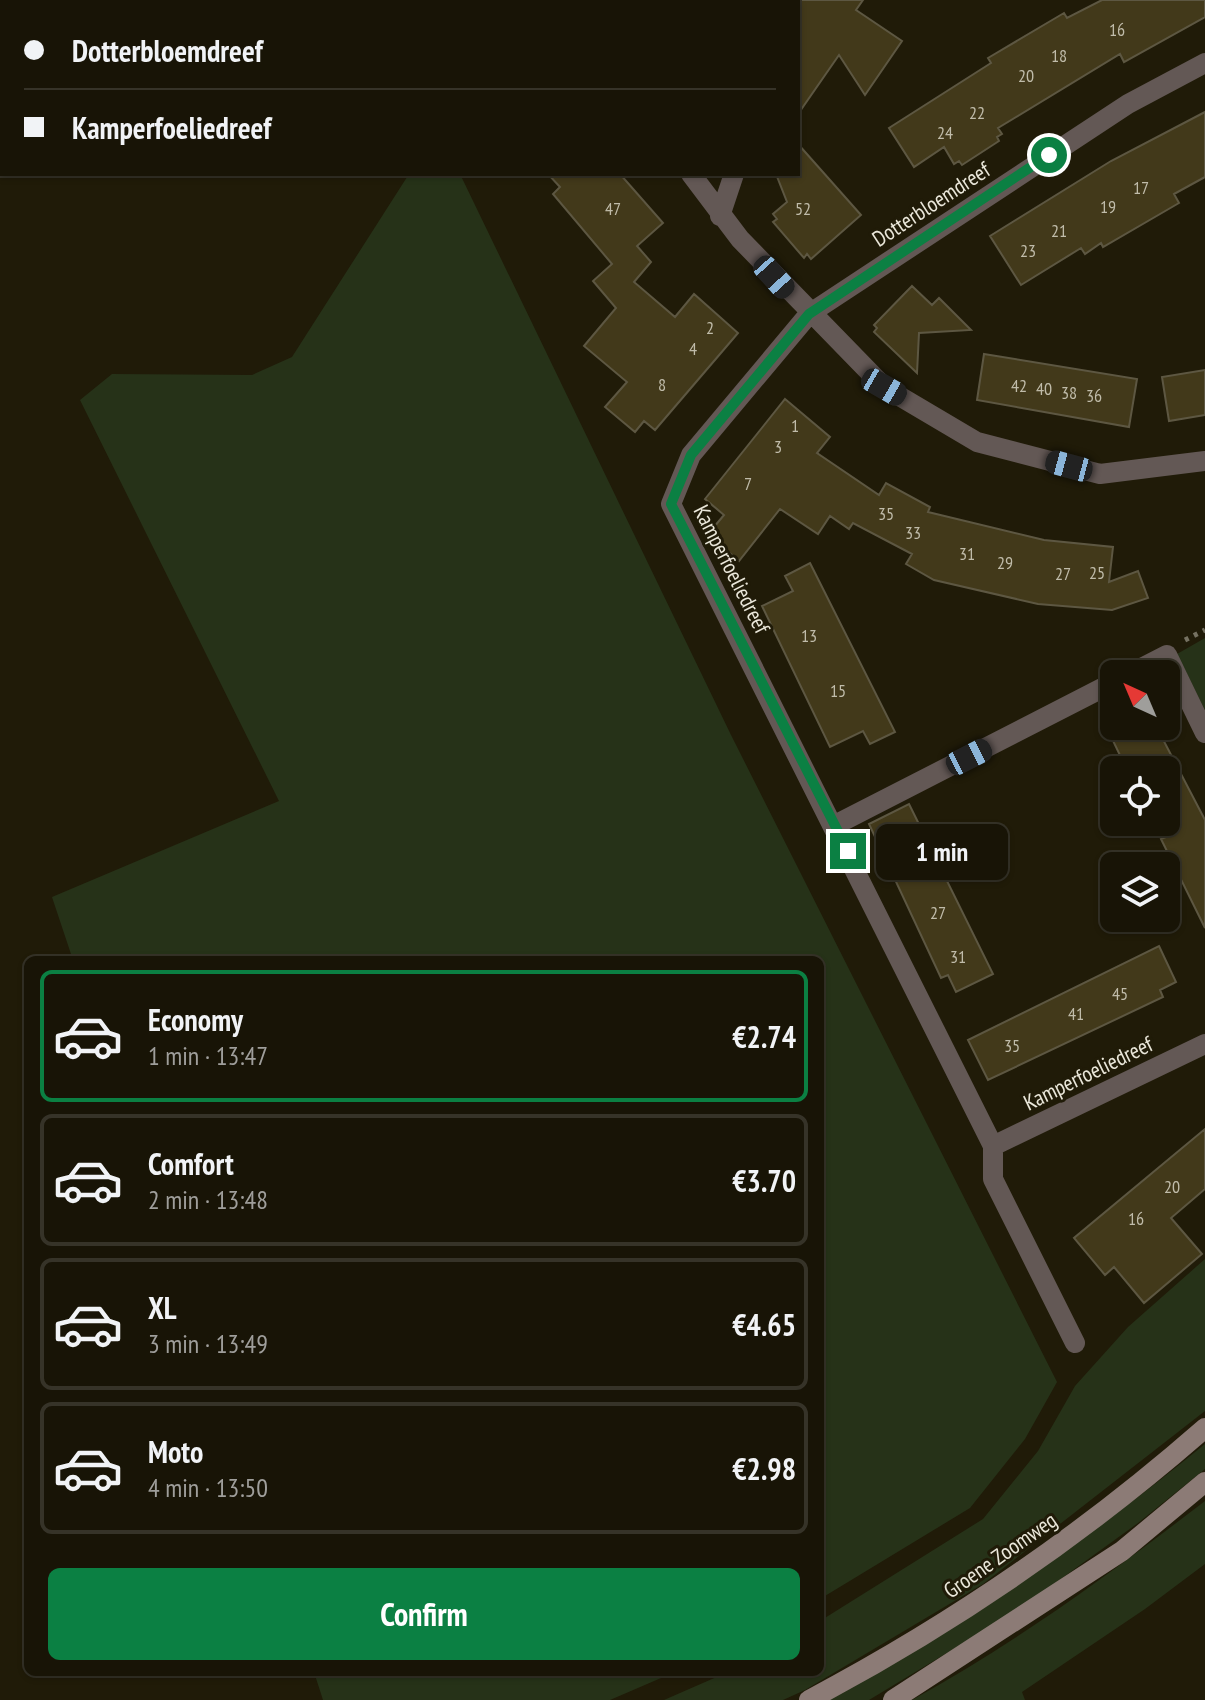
<!DOCTYPE html>
<html lang="en">
<head>
<meta charset="utf-8">
<style>
	:root { --surface:#181406; --page:#211d10; --text:#f1f3f6; --muted:#9f9e9b; --line:#363328; --accent:#0b8043 }
	body { margin:0; font-family:"PT Sans Narrow",sans-serif; background:var(--page); color:var(--text); height:100vh; display:flex; flex-direction:column; font-size:30px; white-space:nowrap }
	* { box-sizing:border-box; margin:0 }
	p { font-size:26px; color:var(--muted) }
	.icon { flex:none; width:44px; height:44px; fill:none; stroke:currentColor; stroke-width:2; stroke-linecap:round; stroke-linejoin:round }
	.map { position:relative; flex:1; overflow:hidden }
	.drawer { position:absolute; left:24px; top:956px; width:800px; height:720px; display:flex; flex-direction:column; background:var(--surface); border-radius:12px; box-shadow:0 2px 6px #0004,0 0 0 2px var(--line) }
	.drawer>* { flex:none }
	.top-card { position:absolute; left:0px; top:0px; width:800px; height:176px; box-shadow:0 2px 6px #0004,0 0 0 2px var(--line); display:grid; align-content:center; height:176px; padding:0 24px; background:var(--surface) }
	.needle { width:52px; rotate:316deg }
	.controls { position:absolute; left:1100px; top:660px; display:grid; gap:16px }
	.controls a { display:grid; place-items:center; width:80px; height:80px; border-radius:12px; background:var(--surface); box-shadow:0 2px 6px #0004,0 0 0 2px var(--line); font-size:40px }
	.end { position:absolute; width:36px; height:36px; margin:-18px; border:10px solid #0b8043; background:#fff; box-shadow:0 0 0 4px #fff }
	.from { border-radius:50% }
	.bubble { position:absolute; height:56px; border-radius:12px; background:var(--surface); box-shadow:0 2px 6px #0004,0 0 0 2px var(--line); font-size:26px; font-weight:600; line-height:56px; text-align:center }
	.car { position:absolute; width:24px; height:48px; margin:-24px -12px; border-radius:10px; box-shadow:0 0 6px 2px #0007; background:linear-gradient(#222 24%,#8ab4d8 0 40%,#222 0 76%,#8ab4d8 0 86%,#222 0) }
	.top-card b { display:flex; align-items:center; gap:28px; height:76px; font-size:30px }
	.top-card b+b { border-top:2px solid var(--line) }
	.top-card i { width:20px; height:20px; background:var(--text) }
	ul { padding:14px 0 0; list-style:none }
	li { display:flex; align-items:center; gap:24px; height:132px; margin:0 16px 12px; padding:0 8px; border:4px solid var(--line); border-radius:12px }
	li div { flex:1 }
	li b { display:block; font-size:30px }
	li em { font-style:normal; font-weight:600 }
	li.current { border-color:var(--accent) }
	li>.icon { width:72px; height:72px; stroke-width:1.5 }
	.primary-button { display:flex; gap:16px; margin-top:auto; padding:16px 24px }
	.primary-button a { flex:1; height:92px; border-radius:12px; background:var(--accent); color:#fff; font-size:32px; font-weight:600; line-height:92px; text-align:center }
	.map>svg:first-child { display:block }
	.green { fill:#263218 }
	.building { fill:#42391a; stroke:#5d5742; stroke-width:2 }
	.lines { fill:none; stroke-linecap:round; stroke-linejoin:round }
	.path { stroke:#757161; stroke-width:5; stroke-dasharray:4 6; stroke-linecap:butt }
	.minor { stroke:#635855; stroke-width:20 }
	.secondary { stroke:#8c7b76; stroke-width:20 }
	.route { stroke:#0b8043; stroke-width:10 }
	.labels { text-anchor:middle; dominant-baseline:central; stroke-width:6; stroke-linejoin:round; paint-order:stroke }
	.number-label { font-size:18px; fill:#c0bcaa }
	.street-label { font-size:22px; fill:#eae7da; stroke:#201b08 }
</style>
</head>
<body>
<div class="map">
<svg width="1205" height="1700" viewBox="0 0 1205 1700">
	<rect width="100%" height="100%" fill="#201b08"/>
	<!-- green -->
	<path class="green" d="M409 174H460L731 735 1057 1382 1025 1439 970 1508 820 1599V960H73L52 897 279 801 80 400 112 374 252 375 292 357Z
		M1205 638V710L1177 654Z
		M1205 1259V1411L983 1584 805 1690 783 1700H664L728 1672H820V1621L983 1519 1038 1451 1075 1386 1128 1327Z
		M1205 1444V1469L1138 1523 1018 1610 869 1700H828C962 1627 1087 1540 1205 1444Z
		M1205 1501V1564L1145 1609 1022 1692 1025 1700H912C1016 1643 1111 1573 1205 1501Z
		M314 1672H675L610 1700H323Z"/>
	<!-- building -->
	<path class="building" d="M798 0H863L856 10 902 41 865 95 839 55 798 114Z
		M1102 0H1205V17L1124 62 1120 54 998 128 1002 134 997 137 999 141 962 165 959 161 954 164 944 147 914 167 889 128 991 63 988 58 1064 13 1067 18Z
		M1205 112V177L1174 194 1179 203 1103 247 1101 243 1085 254 1081 248 1021 285 990 236 1111 161Z
		M798 144 861 215 811 259 807 254 804 258 773 222 777 219 773 214 787 202 776 174H798Z
		M548 174H620L663 223 637 246 651 262 634 282 675 317 694 294 738 333 655 430 644 421 635 432 605 407 627 382 584 346 616 308 593 281 612 264 553 194 560 187Z
		M912 286 932 305 939 298 971 330 919 333 917 373 874 332 877 328 874 325Z
		M984 354 1137 379 1129 427 977 400Z
		M1205 370V415L1169 421 1162 377Z
		M785 399 830 437 817 453 879 495 886 483 930 507 928 512 1044 540 1113 547 1109 582 1138 571 1148 598 1112 610 1038 604 934 580 906 564 912 554 853 523 849 529 830 516 818 534 780 509 739 561 725 549 714 527 724 515 705 499Z
		M810 563 895 732 870 744 863 731 830 747 762 606 793 591 785 576Z
		M1106 726H1156L1205 820V928L1161 839 1166 837V770H1127Z
		M909 804 993 974 956 992 948 975 941 978 869 824Z
		M1159 946 1176 982 1160 990 1163 997 988 1080 968 1040Z
		M1205 1129V1189L1171 1218 1202 1254 1144 1303 1114 1267 1105 1275 1074 1238Z"/>
	<g class="lines">
		<!-- path -->
		<path class="path" d="M1185 640 1205 630"/>
		<!-- minor -->
		<path class="minor" d="M521 0 524 2
			M778 2 779 0
			M1205 63 1128 104 809 314 691 455 671 504 993 1146 1205 1044
			M691 174 740 239 884 387 977 442 1100 474 1205 461
			M720 216 734 174
			M1130 674 1167 655 1205 733
			M835 825 1114 682
			M993 1146V1179L1075 1343"/>
		<!-- secondary -->
		<path class="secondary" d="M809 1700C951 1625 1084 1534 1205 1428
			M893 1700 1122 1551 1205 1482"/>
	</g>
	<g class="lines">
		<!-- route -->
		<path class="route" d="M848 851 671 504 691 455 809 314 1049 155"/>
	</g>
	<g class="labels">
		<!-- number labels -->
		<g class="number-label">
			<text x="1117" y="29">16</text>
			<text x="1059" y="55">18</text>
			<text x="1026" y="75">20</text>
			<text x="977" y="112">22</text>
			<text x="945" y="132">24</text>
			<text x="1141" y="187">17</text>
			<text x="1108" y="206">19</text>
			<text x="613" y="208">47</text>
			<text x="803" y="208">52</text>
			<text x="1059" y="230">21</text>
			<text x="1028" y="250">23</text>
			<text x="710" y="327">2</text>
			<text x="693" y="348">4</text>
			<text x="662" y="384">8</text>
			<text x="1019" y="385">42</text>
			<text x="1044" y="388">40</text>
			<text x="1069" y="392">38</text>
			<text x="1094" y="395">36</text>
			<text x="795" y="425">1</text>
			<text x="778" y="446">3</text>
			<text x="748" y="483">7</text>
			<text x="886" y="513">35</text>
			<text x="913" y="532">33</text>
			<text x="967" y="553">31</text>
			<text x="1005" y="562">29</text>
			<text x="1097" y="572">25</text>
			<text x="1063" y="573">27</text>
			<text x="809" y="635">13</text>
			<text x="838" y="690">15</text>
			<text x="938" y="912">27</text>
			<text x="958" y="956">31</text>
			<text x="1120" y="993">45</text>
			<text x="1076" y="1013">41</text>
			<text x="1012" y="1045">35</text>
			<text x="1172" y="1186">20</text>
			<text x="1136" y="1218">16</text>
		</g>
		<!-- street labels -->
		<g class="street-label">
			<text transform="translate(931 204) rotate(-33)">Dotterbloemdreef</text>
			<text transform="translate(732 569) rotate(63)">Kamperfoeliedreef</text>
			<text transform="translate(1088 1073) rotate(-26)">Kamperfoeliedreef</text>
			<text transform="translate(1000 1555) rotate(-35)">Groene Zoomweg</text>
		</g>
	</g>
</svg>
<div class="controls">
<a><svg class="needle" viewBox="-14 -14 28 28"><path d="M0-13l5 13h-10z" fill="#e53935"/><path d="M0 13l5-13h-10z" fill="#9f9e9b"/></svg></a>
<a><svg class="icon" aria-label="locate" viewBox="0 0 24 24"><circle cx="12" cy="12" r="6"/><path d="M12 2v4M12 18v4M2 12h4M18 12h4"/></svg></a>
<a><svg class="icon" aria-label="layers" viewBox="0 0 24 24"><path d="M12 4l9 5-9 5-9-5zM3 14l9 5 9-5"/></svg></a>
</div>
<i class="end from" style="left:1049px;top:155px"></i>
<i class="end" style="left:848px;top:851px"></i>
<div class="bubble" style="left:876px;top:824px;width:132px">1 min</div>
<i class="car" style="left:774px;top:277px;rotate:138deg"></i>
<i class="car" style="left:884px;top:387px;rotate:120deg"></i>
<i class="car" style="left:1069px;top:466px;rotate:285deg"></i>
<i class="car" style="left:969px;top:757px;rotate:63deg"></i>
<div class="top-card">
<b><i class="from"></i>Dotterbloemdreef</b>
<b><i></i>Kamperfoeliedreef</b>
</div>
<section class="drawer">
<ul>
<li class="current"><svg class="icon" aria-label="car" viewBox="0 0 24 24"><path d="M5 17H2v-5l4-1 3-4h7l3 4 3 1v5h-3M9 17h6M6 11h13"/><circle cx="7" cy="17" r="2"/><circle cx="17" cy="17" r="2"/></svg><div><b>Economy</b><p>1 min · 13:47</p></div><em>€2.74</em></li>
<li><svg class="icon" aria-label="car" viewBox="0 0 24 24"><path d="M5 17H2v-5l4-1 3-4h7l3 4 3 1v5h-3M9 17h6M6 11h13"/><circle cx="7" cy="17" r="2"/><circle cx="17" cy="17" r="2"/></svg><div><b>Comfort</b><p>2 min · 13:48</p></div><em>€3.70</em></li>
<li><svg class="icon" aria-label="car" viewBox="0 0 24 24"><path d="M5 17H2v-5l4-1 3-4h7l3 4 3 1v5h-3M9 17h6M6 11h13"/><circle cx="7" cy="17" r="2"/><circle cx="17" cy="17" r="2"/></svg><div><b>XL</b><p>3 min · 13:49</p></div><em>€4.65</em></li>
<li><svg class="icon" aria-label="car" viewBox="0 0 24 24"><path d="M5 17H2v-5l4-1 3-4h7l3 4 3 1v5h-3M9 17h6M6 11h13"/><circle cx="7" cy="17" r="2"/><circle cx="17" cy="17" r="2"/></svg><div><b>Moto</b><p>4 min · 13:50</p></div><em>€2.98</em></li>
</ul>
<div class="primary-button"><a>Confirm</a></div>
</section>
</div>
</body>
</html>
